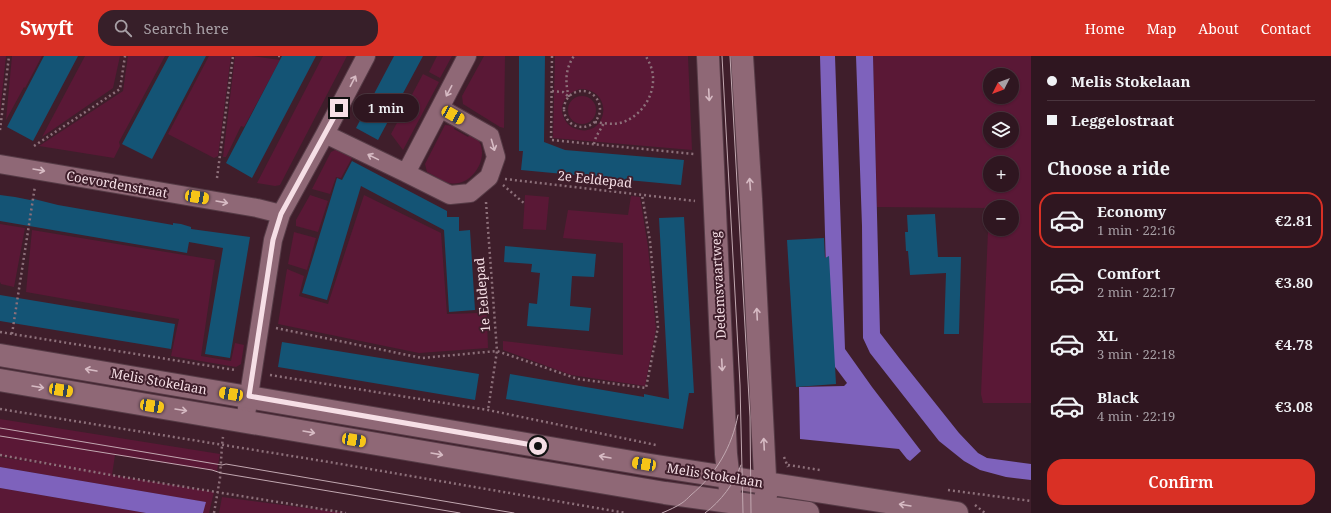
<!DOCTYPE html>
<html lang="en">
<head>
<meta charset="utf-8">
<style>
	:root { --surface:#2f1620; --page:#371f29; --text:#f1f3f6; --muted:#a79fa5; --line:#4a353e; --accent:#d93025 }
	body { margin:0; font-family:"Noto Serif",serif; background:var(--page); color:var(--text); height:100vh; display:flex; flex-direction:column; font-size:15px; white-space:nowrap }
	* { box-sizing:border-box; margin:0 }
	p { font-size:13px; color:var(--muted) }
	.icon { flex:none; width:22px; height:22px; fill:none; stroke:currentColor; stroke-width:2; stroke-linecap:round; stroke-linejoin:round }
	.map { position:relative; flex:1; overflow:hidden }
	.drawer { display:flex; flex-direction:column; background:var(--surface); width:300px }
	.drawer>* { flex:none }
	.banner { display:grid; align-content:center; height:88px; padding:0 16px; background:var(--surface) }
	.needle { width:26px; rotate:228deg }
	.tools { position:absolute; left:983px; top:12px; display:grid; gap:8px }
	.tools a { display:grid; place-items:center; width:36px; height:36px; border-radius:50%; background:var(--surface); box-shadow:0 1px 3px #0004,0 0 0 1px var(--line); font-size:20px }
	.end { position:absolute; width:18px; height:18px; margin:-9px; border:5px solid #f6dfe6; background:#111; box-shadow:0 0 0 2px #111 }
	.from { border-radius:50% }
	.bubble { position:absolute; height:28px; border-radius:14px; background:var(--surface); box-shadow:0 1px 3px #0004,0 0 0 1px var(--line); font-size:13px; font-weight:600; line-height:28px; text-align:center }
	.car { position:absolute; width:12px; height:24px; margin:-12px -6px; border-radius:5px; box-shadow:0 0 3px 1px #0007; background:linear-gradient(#f5c518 24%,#345 0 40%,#f5c518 0 76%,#345 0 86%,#f5c518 0) }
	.banner b { display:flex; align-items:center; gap:14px; height:38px; font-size:15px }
	.banner b+b { border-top:1px solid var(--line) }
	.banner i { width:10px; height:10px; background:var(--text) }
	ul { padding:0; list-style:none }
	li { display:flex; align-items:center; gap:12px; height:56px; margin:0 8px 6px; padding:0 8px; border:2px solid transparent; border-radius:16px }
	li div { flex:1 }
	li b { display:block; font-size:15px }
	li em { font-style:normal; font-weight:600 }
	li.active { border-color:var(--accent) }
	li>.icon { width:36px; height:36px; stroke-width:1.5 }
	h2 { padding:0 16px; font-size:18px; line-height:48px }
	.primary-button { display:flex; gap:8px; margin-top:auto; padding:8px 16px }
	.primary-button a { flex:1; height:46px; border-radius:16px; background:var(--accent); color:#fff; font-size:16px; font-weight:600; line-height:46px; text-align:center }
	header { display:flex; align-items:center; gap:24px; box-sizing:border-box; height:56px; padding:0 20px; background:var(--accent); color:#fff }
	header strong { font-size:19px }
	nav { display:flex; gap:22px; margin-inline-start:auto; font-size:14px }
	.search { width:280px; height:36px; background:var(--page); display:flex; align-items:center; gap:10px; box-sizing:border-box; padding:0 14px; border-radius:16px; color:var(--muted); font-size:15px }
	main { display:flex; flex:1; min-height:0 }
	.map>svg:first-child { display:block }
	.green { fill:#5a1836; fill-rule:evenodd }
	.water { fill:#7e62bc }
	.building { fill:#145475 }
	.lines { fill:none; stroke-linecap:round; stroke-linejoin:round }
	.street-casing { stroke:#563b46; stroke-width:20 }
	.secondary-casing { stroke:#563b46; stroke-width:24 }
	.path { stroke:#8d707a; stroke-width:2.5; stroke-dasharray:2 3; stroke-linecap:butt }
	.street { stroke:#8f6876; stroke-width:18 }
	.secondary { stroke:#8f6876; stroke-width:22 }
	.tram { stroke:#c2a8b1; stroke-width:1 }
	.oneway { stroke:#d7bbc4 }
	.route { stroke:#f6dfe6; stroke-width:5 }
	.labels { text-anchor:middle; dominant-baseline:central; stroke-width:4; stroke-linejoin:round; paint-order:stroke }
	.street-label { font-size:13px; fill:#f6dfe6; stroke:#3f1e2b }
</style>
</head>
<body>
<header>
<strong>Swyft</strong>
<div class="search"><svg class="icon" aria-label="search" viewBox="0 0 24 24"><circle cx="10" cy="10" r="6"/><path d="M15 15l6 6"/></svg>Search here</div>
<nav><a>Home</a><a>Map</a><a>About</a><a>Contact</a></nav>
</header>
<main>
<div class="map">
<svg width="1031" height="457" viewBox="0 0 1031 457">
	<rect width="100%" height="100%" fill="#3f1e2b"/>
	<!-- green -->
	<path class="green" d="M0 0H6L0 56Z
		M12 0H42L25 32 24 31 6 64Z
		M85 0H120L113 32 42 81Z
		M128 0H165L119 86 120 90 114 102 39 90 123 35Z
		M209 0H231L218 100 214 102 168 78Z
		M235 0H252L280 4 244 71 241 70 226 101H223Z
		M323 0H347L280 129 275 130 257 127Z
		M437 0H452L440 22 429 16Z
		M484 0H505L504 72 500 71 463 48 462 40Z
		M555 0H688L692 94 553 82ZM580 33C614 33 608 79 580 74 574 73 568 70 565 64 557 50 566 37 580 33Z
		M873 0H1031V347H983L981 338 989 152 877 151ZM990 19H1012V41H990ZM990 63H1012V85H990ZM990 107H1012V129H990ZM990 151H1012V173H990Z
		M423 18 439 26 403 94 391 78Z
		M568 54a14 14 0 1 1 28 0a14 14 0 1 1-28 0Z
		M445 69 455 70 454 73 468 81 471 77C496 93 474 133 449 127 442 125 434 119 427 116L425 108Z
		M335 94H339L353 100 341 122 336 121 330 138 312 133 331 96Z
		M310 139 328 145 318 176 296 170V164Z
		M364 139 441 177 447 258 479 257 478 239 486 238 488 292 419 297 278 268 287 213 304 220 299 240 328 248Z
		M525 139 549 141 546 174 523 173Z
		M631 140 640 141 648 191 656 273 645 330 571 319 503 294V285L623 299V187L563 182 568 154 628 159Z
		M0 168 25 172 14 231 1 228 0 226Z
		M32 174 215 204 201 300 231 305 235 287 244 289 241 308 236 311 171 300 179 263 26 236Z
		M294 176 316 182 307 214 288 208Z
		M0 363 220 398 217 415 115 399 112 419 214 436 209 457H203L205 446 0 411V401L66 411 0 400Z
		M0 432 146 457H0Z
		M222 441 345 457H219Z"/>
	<!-- water -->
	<path class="water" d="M820 0H835L845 293 872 331 921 395 910 405 907 403 899 393 800 383 799 331 844 330 847 327 832 307 828 285Z
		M856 0H873L880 277 900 303 959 377 978 397 987 402 1031 408V424L1006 421 980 414 964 405 939 385 870 297 863 282 862 170Z
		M0 411 206 446 203 457H146L0 432Z"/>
	<!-- building -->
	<path class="building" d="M44 0H78L33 85 7 71Z
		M169 0H206L152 103 122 88Z
		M282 0H316L252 122 226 107Z
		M394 0H423L378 84 356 72Z
		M519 0H545L544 86 565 94 684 104 681 129 521 114 523 95H519Z
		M352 105 447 155V161H459V175L470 174 475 254 449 256 444 174 361 130 327 244 302 237 337 122 342 124Z
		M0 139 15 141 30 144 34 143 58 149 173 169V167L181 168 191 171V173L250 181 230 302 205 298 223 192 189 186 187 197 0 165Z
		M935 158 938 201H961L959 278H944L946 217 910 219 908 195H906L905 176H908L907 159Z
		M684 161 694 337H689L683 373 506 343 510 318 644 341V338L669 343 659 162Z
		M824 182 825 202 829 200 836 328 796 331 787 184Z
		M505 190 596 198 594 221 572 220 570 250 591 252 589 275 527 270 529 247 537 248 540 217 531 216 532 208 504 206Z
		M0 239 175 268 171 293 0 265Z
		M282 286 479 318 475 344 278 311Z"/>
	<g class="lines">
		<defs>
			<path id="street" d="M325 78 406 117 467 0
				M0 108 257 152 281 158
				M406 117 450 139 470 137 489 121 496 101 490 80 440 52
				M245 365 273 184 281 158 325 78 366 0"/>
			<path id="secondary" d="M708 0 726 398 730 434
				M742 0 751 143 766 440
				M0 299 644 408 957 457
				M0 324 665 437 808 457"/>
		</defs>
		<!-- street casing -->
		<use href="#street" class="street-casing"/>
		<!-- secondary casing -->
		<use href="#secondary" class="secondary-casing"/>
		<!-- path -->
		<path class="path" d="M278 0H280
			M552 0 551 84 694 98
			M552 35 563 36 569 41
			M564 53a18 18 0 1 1 36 0a18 18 0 1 1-36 0Z
			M569 41C565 27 565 13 574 0
			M595 66C603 67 612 69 620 67 643 61 659 34 651 11 650 7 647 3 646 0
			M0 74 9 0
			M594 88 596 81 604 67
			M34 90 120 33 125 0
			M217 122 233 0
			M505 123 695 145
			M503 129 525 148
			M486 146 497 295 488 354
			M276 272 422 302 497 295 578 323 646 332 658 271 650 185 642 139
			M0 276 235 314
			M12 278 35 130
			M270 319 488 354 656 389
			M0 353 329 406 626 457
			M0 399 111 419 346 457
			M784 401 788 411
			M788 409 820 414
			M948 434 1031 445
			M975 449 985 457
			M214 457 220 422 222 389 223 381"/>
		<!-- street -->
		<use href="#street" class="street"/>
		<!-- secondary -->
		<use href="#secondary" class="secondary"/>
		<!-- tram -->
		<path class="tram" d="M722 0 740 329 743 457
			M730 0 750 361 751 457
			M0 372 222 409 226 408 514 457
			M0 380 212 414 221 417 460 457
			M662 457C669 454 676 451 682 447 685 445 688 442 691 439 716 418 732 391 738 359
			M705 457C721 445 734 428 741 409"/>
	</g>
	<!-- one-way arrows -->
	<defs><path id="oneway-shaft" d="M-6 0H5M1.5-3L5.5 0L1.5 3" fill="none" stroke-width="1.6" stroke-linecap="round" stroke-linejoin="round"/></defs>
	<g class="oneway">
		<use href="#oneway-shaft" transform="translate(353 25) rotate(-63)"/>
		<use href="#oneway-shaft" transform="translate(449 35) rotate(118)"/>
		<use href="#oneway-shaft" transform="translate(709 39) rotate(87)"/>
		<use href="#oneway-shaft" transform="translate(493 89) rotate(74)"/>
		<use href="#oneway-shaft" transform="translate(373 101) rotate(-154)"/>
		<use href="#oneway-shaft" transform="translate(39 114) rotate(10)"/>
		<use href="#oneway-shaft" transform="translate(750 128) rotate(-94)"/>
		<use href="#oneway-shaft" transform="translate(222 146) rotate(10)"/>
		<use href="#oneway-shaft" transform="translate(757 258) rotate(-93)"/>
		<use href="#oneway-shaft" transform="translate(722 309) rotate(87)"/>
		<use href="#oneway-shaft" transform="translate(91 314) rotate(-170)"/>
		<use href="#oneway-shaft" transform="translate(38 331) rotate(9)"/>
		<use href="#oneway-shaft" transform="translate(181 354) rotate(9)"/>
		<use href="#oneway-shaft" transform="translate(309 376) rotate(10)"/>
		<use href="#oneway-shaft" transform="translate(764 388) rotate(-93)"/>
		<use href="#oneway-shaft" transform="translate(437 398) rotate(10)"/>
		<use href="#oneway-shaft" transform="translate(605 401) rotate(-170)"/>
		<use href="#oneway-shaft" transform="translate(905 449) rotate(-171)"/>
	</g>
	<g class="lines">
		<!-- route -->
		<path class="route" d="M339 52 281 158 273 184 249 340 538 390"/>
	</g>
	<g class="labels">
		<!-- street labels -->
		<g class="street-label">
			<text transform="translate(595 123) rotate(6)">2e Eeldepad</text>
			<text transform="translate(117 128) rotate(10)">Coevordenstraat</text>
			<text transform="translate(718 229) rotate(-93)">Dedemsvaartweg</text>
			<text transform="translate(482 239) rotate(-95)">1e Eeldepad</text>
			<text transform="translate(159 325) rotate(10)">Melis Stokelaan</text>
			<text transform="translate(715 419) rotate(9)">Melis Stokelaan</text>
		</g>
	</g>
</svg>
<div class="tools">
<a><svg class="needle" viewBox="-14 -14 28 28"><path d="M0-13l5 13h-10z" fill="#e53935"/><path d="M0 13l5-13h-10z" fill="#a79fa5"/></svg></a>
<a><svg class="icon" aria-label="layers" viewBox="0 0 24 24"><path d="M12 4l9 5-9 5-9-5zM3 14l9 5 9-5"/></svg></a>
<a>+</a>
<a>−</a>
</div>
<i class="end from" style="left:538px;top:390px"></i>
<i class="end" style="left:339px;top:52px"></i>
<div class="bubble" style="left:353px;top:38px;width:66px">1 min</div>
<i class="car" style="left:453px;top:59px;rotate:119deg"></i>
<i class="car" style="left:197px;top:141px;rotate:100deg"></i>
<i class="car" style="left:61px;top:334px;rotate:99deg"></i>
<i class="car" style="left:231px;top:338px;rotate:280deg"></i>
<i class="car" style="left:152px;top:350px;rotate:99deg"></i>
<i class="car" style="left:354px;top:384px;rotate:100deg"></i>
<i class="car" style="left:644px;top:408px;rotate:280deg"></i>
</div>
<section class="drawer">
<div class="banner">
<b><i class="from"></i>Melis Stokelaan</b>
<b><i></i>Leggelostraat</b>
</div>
<h2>Choose a ride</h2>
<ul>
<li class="active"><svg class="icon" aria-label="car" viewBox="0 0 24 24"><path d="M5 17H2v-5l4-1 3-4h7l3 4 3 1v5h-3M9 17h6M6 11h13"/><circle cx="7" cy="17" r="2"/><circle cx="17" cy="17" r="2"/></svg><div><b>Economy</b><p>1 min · 22:16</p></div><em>€2.81</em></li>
<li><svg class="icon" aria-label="car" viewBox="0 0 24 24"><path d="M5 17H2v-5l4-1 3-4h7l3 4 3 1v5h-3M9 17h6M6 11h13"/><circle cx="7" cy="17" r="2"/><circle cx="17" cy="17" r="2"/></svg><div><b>Comfort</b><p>2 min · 22:17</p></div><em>€3.80</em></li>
<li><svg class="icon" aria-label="car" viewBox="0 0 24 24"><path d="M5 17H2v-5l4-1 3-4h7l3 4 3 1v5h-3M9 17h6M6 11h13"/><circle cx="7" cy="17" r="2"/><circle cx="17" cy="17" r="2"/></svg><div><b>XL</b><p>3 min · 22:18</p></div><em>€4.78</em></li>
<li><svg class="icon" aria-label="car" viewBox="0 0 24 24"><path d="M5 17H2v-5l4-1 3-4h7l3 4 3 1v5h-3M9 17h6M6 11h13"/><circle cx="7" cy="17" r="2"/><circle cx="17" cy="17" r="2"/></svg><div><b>Black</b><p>4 min · 22:19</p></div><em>€3.08</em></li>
</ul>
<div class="primary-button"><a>Confirm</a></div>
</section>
</main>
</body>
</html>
